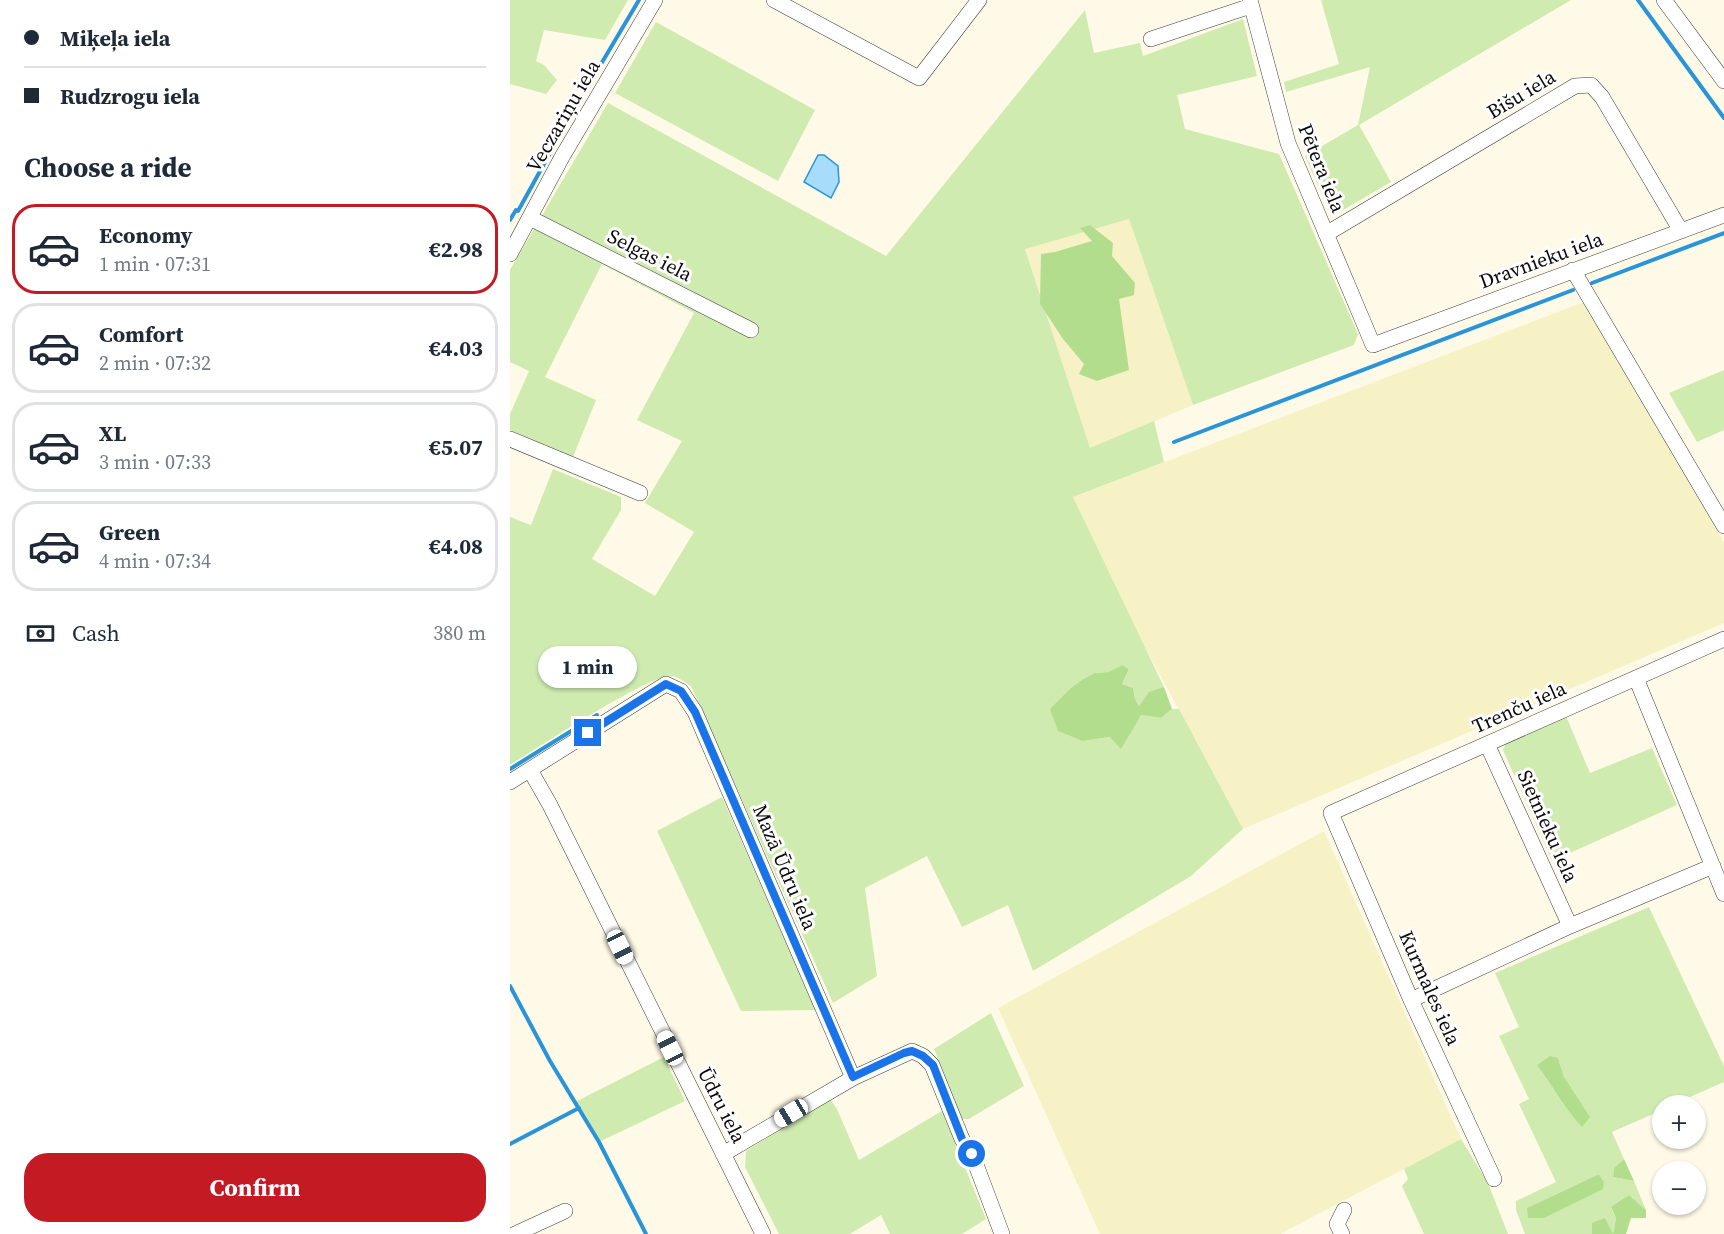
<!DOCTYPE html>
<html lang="en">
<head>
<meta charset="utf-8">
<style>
	:root { --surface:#fff; --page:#f2f2f3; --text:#1f2937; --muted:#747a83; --line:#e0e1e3; --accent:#c31a24 }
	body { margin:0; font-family:"Source Serif 4",serif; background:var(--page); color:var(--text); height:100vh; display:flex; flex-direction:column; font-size:22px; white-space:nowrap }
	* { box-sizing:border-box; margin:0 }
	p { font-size:20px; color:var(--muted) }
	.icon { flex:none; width:33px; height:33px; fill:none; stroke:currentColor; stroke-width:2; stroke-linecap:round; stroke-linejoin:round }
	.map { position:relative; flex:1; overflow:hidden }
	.sheet { display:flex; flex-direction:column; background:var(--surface); width:510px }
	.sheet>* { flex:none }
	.hud { display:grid; align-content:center; height:132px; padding:0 24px; background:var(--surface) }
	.buttons { position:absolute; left:1142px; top:1095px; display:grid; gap:12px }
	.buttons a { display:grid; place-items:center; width:54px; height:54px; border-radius:50%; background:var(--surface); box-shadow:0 2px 4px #0004; font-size:30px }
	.end { position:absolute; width:27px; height:27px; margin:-14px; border:8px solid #1a73e8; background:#fff; box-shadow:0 0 0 3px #fff }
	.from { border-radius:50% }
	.bubble { position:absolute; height:42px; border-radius:21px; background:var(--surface); box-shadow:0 2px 4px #0004; font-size:20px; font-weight:700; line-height:42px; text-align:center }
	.car { position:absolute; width:18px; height:36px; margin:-18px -9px; border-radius:8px; box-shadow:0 0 4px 2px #0007; background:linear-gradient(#fff 24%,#345 0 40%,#fff 0 76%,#345 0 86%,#fff 0) }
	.hud b { display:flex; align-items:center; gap:21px; height:57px; font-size:22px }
	.hud b+b { border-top:2px solid var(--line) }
	.hud i { width:15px; height:15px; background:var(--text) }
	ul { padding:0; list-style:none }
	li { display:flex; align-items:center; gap:18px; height:90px; margin:0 12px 9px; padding:0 12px; border:3px solid var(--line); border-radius:24px }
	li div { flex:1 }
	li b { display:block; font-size:22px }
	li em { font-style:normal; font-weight:700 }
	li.current { border-color:var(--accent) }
	li>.icon { width:54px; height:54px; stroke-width:1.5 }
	h2 { padding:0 24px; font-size:27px; line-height:72px }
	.pay { display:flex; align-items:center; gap:15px; height:66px; padding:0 24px; font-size:22px }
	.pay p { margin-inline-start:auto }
	.primary-button { display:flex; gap:12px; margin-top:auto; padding:12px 24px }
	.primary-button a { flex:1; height:69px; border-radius:24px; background:var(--accent); color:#fff; font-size:24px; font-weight:700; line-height:69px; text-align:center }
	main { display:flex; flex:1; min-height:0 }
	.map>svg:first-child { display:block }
	.farmland { fill:#f7f2c6 }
	.green { fill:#cfebaf; fill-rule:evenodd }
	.forest { fill:#b2dd8d }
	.water { fill:#a7ddfb; stroke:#2994d7; stroke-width:1.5 }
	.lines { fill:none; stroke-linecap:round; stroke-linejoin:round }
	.stream { stroke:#2994d7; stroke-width:4 }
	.minor-casing { stroke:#3d3d3d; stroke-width:16 }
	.minor { stroke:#fff; stroke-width:15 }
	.route { stroke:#1a73e8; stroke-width:8 }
	.labels { text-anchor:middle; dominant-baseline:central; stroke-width:6; stroke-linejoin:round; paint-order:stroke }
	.street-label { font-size:20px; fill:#0a0a0a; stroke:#fff }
</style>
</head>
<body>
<main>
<section class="sheet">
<div class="hud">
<b><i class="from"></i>Miķeļa iela</b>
<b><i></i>Rudzrogu iela</b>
</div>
<h2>Choose a ride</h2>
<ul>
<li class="current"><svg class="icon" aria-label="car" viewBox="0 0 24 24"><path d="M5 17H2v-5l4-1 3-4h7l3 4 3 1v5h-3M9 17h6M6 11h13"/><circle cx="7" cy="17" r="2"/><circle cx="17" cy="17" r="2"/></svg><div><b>Economy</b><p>1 min · 07:31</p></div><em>€2.98</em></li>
<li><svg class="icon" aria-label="car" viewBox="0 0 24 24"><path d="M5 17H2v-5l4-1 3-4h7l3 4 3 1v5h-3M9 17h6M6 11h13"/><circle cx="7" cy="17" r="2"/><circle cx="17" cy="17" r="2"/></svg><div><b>Comfort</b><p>2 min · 07:32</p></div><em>€4.03</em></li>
<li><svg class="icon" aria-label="car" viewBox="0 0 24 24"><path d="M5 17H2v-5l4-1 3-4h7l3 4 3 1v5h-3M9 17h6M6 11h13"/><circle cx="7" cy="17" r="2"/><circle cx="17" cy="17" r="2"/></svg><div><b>XL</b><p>3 min · 07:33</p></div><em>€5.07</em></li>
<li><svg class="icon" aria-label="car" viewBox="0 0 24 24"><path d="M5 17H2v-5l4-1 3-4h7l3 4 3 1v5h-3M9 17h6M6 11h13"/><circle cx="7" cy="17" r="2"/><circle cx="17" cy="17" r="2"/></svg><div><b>Green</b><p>4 min · 07:34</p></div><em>€4.08</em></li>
</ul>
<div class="pay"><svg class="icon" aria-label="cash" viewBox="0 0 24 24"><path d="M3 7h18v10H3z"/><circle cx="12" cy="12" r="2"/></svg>Cash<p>380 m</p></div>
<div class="primary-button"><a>Confirm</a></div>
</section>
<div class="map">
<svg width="1214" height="1234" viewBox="0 0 1214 1234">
	<rect width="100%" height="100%" fill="#fffae7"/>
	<!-- farmland -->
	<path class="farmland" d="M619 219 683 405 580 449 515 248Z
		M1076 301 1214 542V623L733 829 622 623 563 497Z
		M814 831 951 1139 770 1234H590L488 1008Z"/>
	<!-- green -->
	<path class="green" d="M0 0H118L95 40 34 30 26 61 34 65 47 80 36 94 0 84Z
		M811 0H1061L849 125 881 182 828 213 818 208 795 156 848 125 860 67 776 92 774 82 829 64Z
		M575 10 584 53 630 43 633 56 733 19 747 76 667 95 675 129 769 154 848 334 844 345 683 405 619 219 515 249 580 448 644 421 654 462 563 497 654 687 639 693 629 706 625 699 623 688 612 684 619 669 612 665 598 672 585 673 573 741 601 737 631 715 651 718 662 709H669L733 829 681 876 523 971 498 905 452 927 417 856 355 888 367 976 323 1003 181 686C175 683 168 676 161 676 138 675 26 749 0 765V517L21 525 43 469 111 497V510L82 559 145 596 184 532 135 503 172 441 127 420 184 313 92 264 35 377 86 400 63 457 0 430V414L19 371 0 362V270L98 103 376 256Z
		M146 22 305 110 268 181 105 93Z
		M1214 370V430L1187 442 1159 393Z
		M1056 716 1080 773 1142 748 1167 805 1042 861 993 750 996 743Z
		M212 797 306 1010 231 1011 147 831Z
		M1139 907 1214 1066V1082L1162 1105 1152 1106V1110L1102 1132 1114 1159 1104 1168 1103 1177 1124 1181 1136 1210 1119 1195 1101 1208 1106 1218 1103 1234 1082 1223V1234H1015L1006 1210V1201L1046 1182 1009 1104 1019 1099 989 1036 1009 1027 985 973ZM1048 1058 1054 1077 1039 1080 1027 1065ZM1089 1174 1094 1182 1017 1208Z
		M481 1013 514 1086 459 1119H452L424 1049Z
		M154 1057 175 1101 89 1142 65 1102Z
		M320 1099 327 1109 349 1160 432 1111 476 1219 452 1234H380L371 1215 340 1234H269L235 1167 236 1151Z
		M951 1139 978 1183 998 1234H914L892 1186 898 1179 894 1169Z"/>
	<!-- forest -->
	<path class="forest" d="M580 225 603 243 602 256 625 283 624 295 609 299 619 370 587 381 569 374 574 364 553 339 530 304 531 254 545 252 582 241 570 228Z
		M612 665 619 669 612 684 623 688 625 699 629 706 639 692 654 687 662 709 651 718 631 715 611 749 600 737 573 741 548 731 540 709 561 688 572 680 585 673 598 672Z
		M1040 1056 1048 1058 1054 1077 1080 1117 1072 1127C1054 1108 1043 1085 1027 1065Z
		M1114 1159 1124 1181 1103 1177 1104 1168Z
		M1089 1174 1094 1182 1093 1189 1034 1218H1018L1017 1208Z
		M1119 1195 1136 1210V1218H1121L1116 1234H1082V1223L1095 1218 1103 1234 1106 1218 1101 1207Z"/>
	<!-- water -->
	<path class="water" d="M308 155H314L328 166 329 182 321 198 294 182Z"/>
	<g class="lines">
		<!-- stream -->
		<path class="stream" d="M1128 0 1214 118
			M78 86 129 0
			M0 220 6 210 8 211 70 99
			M1082 283 1214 233
			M664 442 1063 290
			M0 769 87 715
			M0 986 40 1061 89 1142 136 1234
			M0 1144 69 1108"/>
		<defs>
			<path id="minor" d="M264 0 409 78 469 0
				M740 0 778 143 863 345 1214 215
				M1154 0 1214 81
				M641 39 741 6
				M20 218 241 330
				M816 234 1065 86 1081 85 1092 97 1171 231
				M0 254 52 157 145 0
				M1063 270 1214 526
				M0 439 130 493
				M1126 678 1214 894
				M20 770 40 805 253 1234
				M0 782 156 684 171 691 185 712 343 1078
				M1060 926 1203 866
				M901 1000 1060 926 977 744
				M213 1154 343 1078 402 1051 413 1056 422 1065 452 1139 462 1154 492 1234
				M984 1179 901 1000 821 813 1214 639
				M5 1234 55 1211
				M832 1234 827 1224 834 1210"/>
		</defs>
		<!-- minor casing -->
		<use href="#minor" class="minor-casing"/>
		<!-- minor -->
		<use href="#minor" class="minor"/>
	</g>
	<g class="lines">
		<!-- route -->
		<path class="route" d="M78 733 156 684 171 691 185 712 343 1077 394 1053 402 1051 413 1056 423 1065 452 1139 462 1154"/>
	</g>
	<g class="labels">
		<!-- street labels -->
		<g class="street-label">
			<text transform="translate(1011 94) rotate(-31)">Bišu iela</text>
			<text transform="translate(53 116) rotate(-60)">Veczariņu iela</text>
			<text transform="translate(812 168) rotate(68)">Pētera iela</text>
			<text transform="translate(140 255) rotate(27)">Selgas iela</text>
			<text transform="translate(1031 260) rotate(-20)">Dravnieku iela</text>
			<text transform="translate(1009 707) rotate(-24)">Trenču iela</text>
			<text transform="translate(1038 826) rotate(66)">Sietnieku iela</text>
			<text transform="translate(275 867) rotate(67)">Mazā Ūdru iela</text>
			<text transform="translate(920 988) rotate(66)">Kurmales iela</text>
			<text transform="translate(212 1105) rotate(63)">Ūdru iela</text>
		</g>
	</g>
</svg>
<div class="buttons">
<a>+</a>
<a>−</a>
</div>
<i class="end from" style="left:462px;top:1154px"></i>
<i class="end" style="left:78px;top:733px"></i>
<div class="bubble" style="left:28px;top:646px;width:99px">1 min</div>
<i class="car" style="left:110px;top:947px;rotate:154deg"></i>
<i class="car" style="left:160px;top:1048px;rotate:334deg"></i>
<i class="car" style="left:281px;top:1113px;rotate:239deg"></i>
</div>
</main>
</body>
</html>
